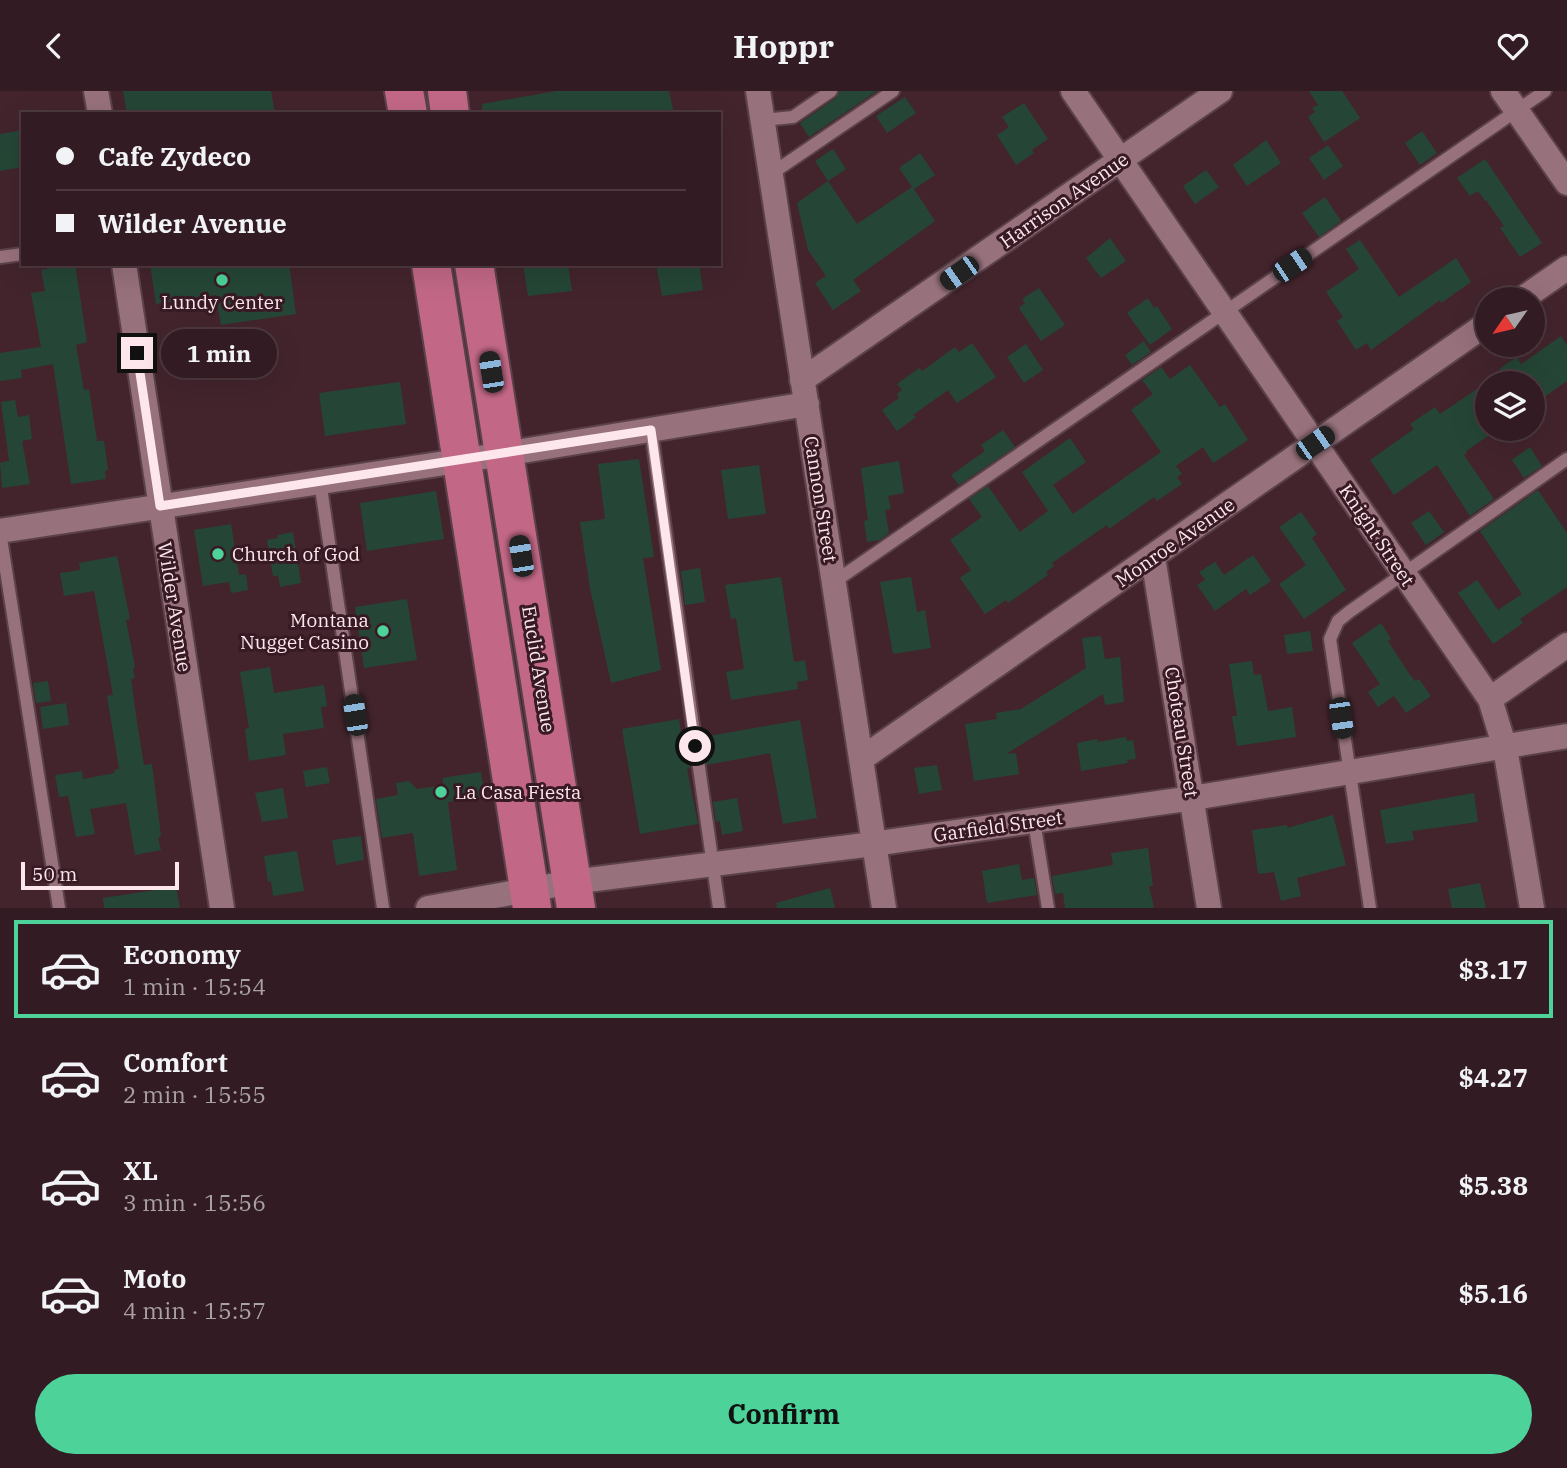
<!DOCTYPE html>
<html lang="en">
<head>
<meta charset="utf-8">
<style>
	:root { --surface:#321b22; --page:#3d282f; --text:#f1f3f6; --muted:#a8a1a5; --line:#4d3940; --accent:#4dd39a }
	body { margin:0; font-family:"IBM Plex Serif",serif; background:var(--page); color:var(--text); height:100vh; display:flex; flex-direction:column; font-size:26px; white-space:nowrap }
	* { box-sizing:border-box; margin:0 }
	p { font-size:23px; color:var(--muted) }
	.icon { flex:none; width:38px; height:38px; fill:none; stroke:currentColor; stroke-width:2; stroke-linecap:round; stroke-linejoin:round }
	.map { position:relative; height:817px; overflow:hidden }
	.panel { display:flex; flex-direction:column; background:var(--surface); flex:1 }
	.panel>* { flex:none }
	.top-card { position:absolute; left:21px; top:21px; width:700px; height:154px; border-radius:0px; box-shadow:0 7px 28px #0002,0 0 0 2px var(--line); display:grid; align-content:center; height:154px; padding:0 35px; background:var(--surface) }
	.needle { width:46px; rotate:236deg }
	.controls { position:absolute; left:1475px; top:196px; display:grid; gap:14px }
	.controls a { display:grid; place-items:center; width:70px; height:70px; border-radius:50%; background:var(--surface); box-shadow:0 7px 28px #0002,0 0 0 2px var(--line); font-size:35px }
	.scale { position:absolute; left:21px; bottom:18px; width:158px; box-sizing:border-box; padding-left:7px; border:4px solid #fde7ec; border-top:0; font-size:19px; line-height:24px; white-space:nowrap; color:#fde7ec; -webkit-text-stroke:5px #381a24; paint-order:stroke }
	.end { position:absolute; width:32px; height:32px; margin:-16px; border:9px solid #fde7ec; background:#111; box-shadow:0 0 0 4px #111 }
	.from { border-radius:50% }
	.bubble { position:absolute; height:49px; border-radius:24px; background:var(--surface); box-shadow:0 7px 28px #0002,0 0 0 2px var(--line); font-size:23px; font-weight:800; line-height:49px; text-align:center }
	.car { position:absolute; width:21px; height:42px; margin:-21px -10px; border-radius:9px; box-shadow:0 0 5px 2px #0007; background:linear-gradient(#222 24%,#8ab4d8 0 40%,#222 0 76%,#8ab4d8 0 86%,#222 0) }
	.top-card b { display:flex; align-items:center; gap:24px; height:66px; font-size:26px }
	.top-card b+b { border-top:2px solid var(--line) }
	.top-card i { width:18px; height:18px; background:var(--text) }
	ul { padding:12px 0 0; list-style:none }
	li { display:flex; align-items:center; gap:21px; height:98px; margin:0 14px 10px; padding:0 21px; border:4px solid transparent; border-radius:0px }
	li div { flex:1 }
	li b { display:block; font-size:26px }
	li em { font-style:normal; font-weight:800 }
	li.selected { border-color:var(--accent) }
	li>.icon { width:63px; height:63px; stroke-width:1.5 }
	.primary-button { display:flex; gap:14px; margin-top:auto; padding:14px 35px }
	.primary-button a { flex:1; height:80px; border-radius:42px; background:var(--accent); color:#111; font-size:28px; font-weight:800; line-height:80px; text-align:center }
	header { display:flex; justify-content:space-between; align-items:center; height:91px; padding:0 35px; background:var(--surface); font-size:32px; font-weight:800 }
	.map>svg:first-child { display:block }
	.building { fill:#254636 }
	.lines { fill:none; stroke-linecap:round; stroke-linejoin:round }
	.service-casing { stroke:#5b4149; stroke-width:16 }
	.minor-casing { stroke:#5b4149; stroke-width:28 }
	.trunk-casing { stroke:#5b4149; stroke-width:42 }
	.service { stroke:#97717c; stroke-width:12 }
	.minor { stroke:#97717c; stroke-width:24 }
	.trunk { stroke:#c26886; stroke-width:38 }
	.route { stroke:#fde7ec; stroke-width:9 }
	.poi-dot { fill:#4dd39a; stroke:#381a24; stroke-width:2.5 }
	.labels { text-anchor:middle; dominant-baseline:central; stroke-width:6; stroke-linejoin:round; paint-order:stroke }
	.street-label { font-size:19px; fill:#fde7ec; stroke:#381a24 }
	.poi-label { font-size:19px; fill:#fde7ec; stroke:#381a24; text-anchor:start }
</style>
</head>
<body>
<header><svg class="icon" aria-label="back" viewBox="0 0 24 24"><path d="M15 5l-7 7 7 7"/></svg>Hoppr<svg class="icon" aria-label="heart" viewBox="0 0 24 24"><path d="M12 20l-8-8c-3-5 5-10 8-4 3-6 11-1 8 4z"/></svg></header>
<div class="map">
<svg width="1567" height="817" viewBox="0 0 1567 817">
	<rect width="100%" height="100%" fill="#43242d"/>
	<!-- building -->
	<path class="building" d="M123 0H271L275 23H127Z
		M556 0H669L674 23H482V13Z
		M840 0H877L809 46 800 32 836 7Z
		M1309 0H1342L1360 27 1324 51 1308 26 1315 21 1312 17 1318 14Z
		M905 6 916 22 887 42 876 25Z
		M1024 12 1048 48 1032 59 1034 62 1016 74 997 44 1009 36 1002 26Z
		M23 39V76L0 80V43Z
		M1422 40 1437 62 1420 74 1405 52Z
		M1266 49 1281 72 1247 95 1233 74Z
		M1328 54 1343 75 1324 89 1309 67Z
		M833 58 846 78 828 90 815 70Z
		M920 62 935 84 914 98 935 130 853 189 861 200 833 219 815 192 826 185 808 159 797 112 828 90 857 133 912 96 899 77Z
		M1485 68 1542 152 1520 166 1500 137 1504 135 1486 109 1485 110 1478 100 1470 105 1457 87Z
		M1206 79 1219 96 1195 113 1183 95Z
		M1325 106 1341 130 1319 146 1302 122Z
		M1110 147 1126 170 1101 187 1086 167Z
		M1360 149 1399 206 1456 167 1471 191 1441 212 1440 209 1371 259 1367 252 1356 259 1337 230 1343 226 1326 201 1359 178 1346 158Z
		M69 173H75L87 251 76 254 84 299 89 298 97 350H104L108 379 105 380 106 388 71 393 53 273 21 279 22 287 0 290V262L41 256 31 202 45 200 41 179Z
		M150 173H289L296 223 221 234 216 204 156 213Z
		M523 173H568L572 200 528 205Z
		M656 173H699L703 199 662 205Z
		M1039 197 1065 234 1041 250 1019 217 1025 212 1022 208Z
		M1148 207 1154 217 1157 215 1172 238 1150 254 1127 222Z
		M1561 245 1567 254V290L1533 314V292H1488V345L1466 360 1467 362 1464 364 1494 408 1470 425 1437 374 1394 404 1370 369 1414 338 1410 333 1435 316 1440 323 1502 281 1499 278 1517 266 1521 273Z
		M1144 250 1151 261 1132 274 1125 264Z
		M972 252 996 286 957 312 948 299 913 324 916 326 897 340 882 319 899 307 897 303 902 299 897 293 919 277 922 280 955 256 959 261Z
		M1026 253 1043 279 1024 292 1007 266Z
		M1190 274 1220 316 1225 313 1248 349 1213 372 1203 356 1176 375 1182 383 1177 386 1182 393 1157 410 1154 406 1109 438 1107 434 1052 472 1054 475 1046 481 1048 484 1008 512 1006 509 985 523 960 487 971 479 950 449 982 426 969 408 988 395 1020 441 1048 420 1022 381 1070 347 1086 371 1053 394 1073 423 1161 361 1131 319 1153 303 1142 289 1161 276 1170 288Z
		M400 291 406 333 325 345 319 302Z
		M15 309 18 326 29 324 32 348 22 350 30 393 2 397 0 372 9 370 1 311Z
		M1003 339 1015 356 959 394 951 384 985 360 981 354Z
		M1530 356 1542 375 1524 387 1512 369Z
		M639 368 654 466 643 467 661 579 611 592 590 497 580 431 605 428 598 373Z
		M899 370 904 402 888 405 891 418 885 419 889 442 880 449 867 451 864 430 868 429 861 377Z
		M759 374 766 423 728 428 721 379Z
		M1538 399 1567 442V496L1520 528 1523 532 1493 553 1458 502 1477 489 1498 519 1522 503 1480 440Z
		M436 400 444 448 367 460 360 412Z
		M1429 420 1444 441 1426 454 1411 432Z
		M1301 421 1317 443 1312 447 1346 499 1304 528 1279 493 1306 474 1279 436Z
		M231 433 239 484 246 483 248 499 231 502 229 491 203 495 194 439Z
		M293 441 301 492 280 496 278 485H273L267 449 278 447 277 444Z
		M1253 464 1271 490 1250 504 1246 498 1215 520 1197 494 1205 489 1199 481 1215 471 1224 484Z
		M117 465 130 528 126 529 135 576 133 577 135 587 131 588 137 631 144 674 152 673 161 745 158 747 161 759 135 764 126 712 90 718 95 743 76 746 68 705 59 706 55 684 82 680 83 688 115 682 114 679 119 678 107 605 113 604 94 500 64 505 60 482 80 479 79 472Z
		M700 477 705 511 685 514 681 480Z
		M781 486 794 571 805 569 808 589 797 591 798 598 731 609 726 581 744 578 736 527 731 528 725 494Z
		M911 486 917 521 925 519 931 557 893 563 880 491Z
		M407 508 417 569 364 577 355 516Z
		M1381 532 1391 548 1388 550 1408 581 1415 590 1419 588 1431 605 1406 622 1394 605 1378 616 1368 601 1380 593 1352 552Z
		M1310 540 1313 560 1287 563 1284 544Z
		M1101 545 1105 568 1120 566 1124 611 1105 614 1103 603 1006 663 1016 662 1019 683 974 690 965 633 997 628 996 622 1021 618 1086 577 1082 547Z
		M1252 570 1254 584 1261 583 1268 620 1292 616 1296 646 1237 655 1232 625H1237L1229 573Z
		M270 576 274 602 324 594 327 615 321 616 324 637 283 643 286 664 249 670 245 638 249 637 240 581Z
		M48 590 51 610 36 612 33 592Z
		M66 612 69 634 43 638 40 616Z
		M679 628 682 649H686L690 677 687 678 698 733 640 743 622 638Z
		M800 629 817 727 783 733 770 662 707 674 703 646Z
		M1126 646 1127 650 1133 649 1136 668 1127 669 1128 672 1081 680 1077 652 1097 648 1098 651Z
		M937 674 942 699 919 703 914 677Z
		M327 676 330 692 306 696 303 680Z
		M481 681 485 706 448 711 457 779 419 785 413 742 382 747 376 708 398 704 396 692 409 690 417 698 444 694 442 687Z
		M283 697 288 727 262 731 255 702Z
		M1474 702 1478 731 1412 740 1414 749 1386 753 1380 719Z
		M737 707 743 740 722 744 720 730 716 731 713 711Z
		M1333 724 1346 774 1297 787 1301 805 1281 810 1274 781 1258 783 1252 739 1287 734V737Z
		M361 745 364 769 336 774 332 749Z
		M1148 757 1153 795H1149L1154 817H1065L1063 802 1055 803 1052 785 1113 774 1111 762Z
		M297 760 304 800 273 805 271 790 268 791 264 765Z
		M1019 773 1022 789 1034 787 1037 804 987 812 982 780Z
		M1480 792 1486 817H1452L1448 798Z
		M176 796 180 817H104L103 807Z
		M830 797 835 817H777L776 812Z"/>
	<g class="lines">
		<defs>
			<path id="service" d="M763 29 793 26 831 0
				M771 83 893 0
				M0 166 23 163
				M651 339 719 817
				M320 390 383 817
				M0 441 59 817
				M834 491 1545 0
				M1034 730 1048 817
				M1370 817 1330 548 1338 530 1349 521 1567 368"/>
			<path id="minor" d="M96 0 100 23
				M758 0 884 817
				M1073 0 1490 608 1505 657 1532 817
				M1503 0 1567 92
				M124 173 222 817
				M1522 208 1567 177
				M802 289 1220 0
				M0 440 504 363 807 313
				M1153 466 1209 817
				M1490 608 1567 554
				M861 668 1488 232
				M428 817 572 791 873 753 1193 707 1567 645"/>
			<path id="trunk" d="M404 0 408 23
				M447 0 450 23
				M431 173 532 817
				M474 173 576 817"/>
		</defs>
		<!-- service casing -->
		<use href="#service" class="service-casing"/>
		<!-- minor casing -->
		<use href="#minor" class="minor-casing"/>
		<!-- trunk casing -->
		<use href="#trunk" class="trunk-casing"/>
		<!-- service -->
		<use href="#service" class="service"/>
		<!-- minor -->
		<use href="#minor" class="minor"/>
		<!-- trunk -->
		<use href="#trunk" class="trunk"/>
	</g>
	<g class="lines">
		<!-- route -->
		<path class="route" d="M137 262 160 415 651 339 695 655"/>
	</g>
	<!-- markers -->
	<g class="poi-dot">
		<circle cx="222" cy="189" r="7"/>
		<circle cx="218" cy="463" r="7"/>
		<circle cx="383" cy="540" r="7"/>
		<circle cx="441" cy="701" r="7"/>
	</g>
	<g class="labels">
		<!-- street labels -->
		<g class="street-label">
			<text transform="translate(1064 109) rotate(-35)">Harrison Avenue</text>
			<text transform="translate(821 408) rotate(81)">Cannon Street</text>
			<text transform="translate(1377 444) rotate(56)">Knight Street</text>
			<text transform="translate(1175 451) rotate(-35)">Monroe Avenue</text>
			<text transform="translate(175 516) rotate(81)">Wilder Avenue</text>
			<text transform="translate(539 578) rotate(81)">Euclid Avenue</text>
			<text transform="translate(1182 641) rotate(81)">Choteau Street</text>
			<text transform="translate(998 735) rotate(-8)">Garfield Street</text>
		</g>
		<!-- poi labels -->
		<g class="poi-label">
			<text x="222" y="211" text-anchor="middle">Lundy Center</text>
			<text x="232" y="463">Church of God</text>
			<text x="369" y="529" text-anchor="end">Montana<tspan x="369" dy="22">Nugget Casino</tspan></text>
			<text x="455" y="701">La Casa Fiesta</text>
		</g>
	</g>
</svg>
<div class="controls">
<a><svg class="needle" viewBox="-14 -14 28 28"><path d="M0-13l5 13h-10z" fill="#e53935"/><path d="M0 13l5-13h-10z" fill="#a8a1a5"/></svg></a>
<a><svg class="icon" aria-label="layers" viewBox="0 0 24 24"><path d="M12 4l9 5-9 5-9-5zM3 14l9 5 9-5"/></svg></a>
</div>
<div class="scale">50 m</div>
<i class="end from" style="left:695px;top:655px"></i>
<i class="end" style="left:137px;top:262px"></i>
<div class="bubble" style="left:161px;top:238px;width:116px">1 min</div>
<i class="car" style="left:1292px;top:174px;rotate:56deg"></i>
<i class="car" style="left:959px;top:182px;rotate:235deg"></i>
<i class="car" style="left:491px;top:281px;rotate:351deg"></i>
<i class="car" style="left:1315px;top:352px;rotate:55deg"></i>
<i class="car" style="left:521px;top:465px;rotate:351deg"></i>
<i class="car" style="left:355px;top:624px;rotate:351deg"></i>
<i class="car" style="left:1341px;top:627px;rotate:172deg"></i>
<div class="top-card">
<b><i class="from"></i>Cafe Zydeco</b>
<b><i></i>Wilder Avenue</b>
</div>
</div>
<section class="panel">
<ul>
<li class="selected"><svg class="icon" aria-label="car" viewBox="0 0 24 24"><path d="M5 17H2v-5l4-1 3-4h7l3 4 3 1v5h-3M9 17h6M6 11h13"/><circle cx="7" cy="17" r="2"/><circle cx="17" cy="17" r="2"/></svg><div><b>Economy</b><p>1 min · 15:54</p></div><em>$3.17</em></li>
<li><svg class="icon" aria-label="car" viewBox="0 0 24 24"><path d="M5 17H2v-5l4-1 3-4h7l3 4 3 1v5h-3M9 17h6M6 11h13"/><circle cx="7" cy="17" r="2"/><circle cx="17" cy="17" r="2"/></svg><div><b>Comfort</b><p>2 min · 15:55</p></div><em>$4.27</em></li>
<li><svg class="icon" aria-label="car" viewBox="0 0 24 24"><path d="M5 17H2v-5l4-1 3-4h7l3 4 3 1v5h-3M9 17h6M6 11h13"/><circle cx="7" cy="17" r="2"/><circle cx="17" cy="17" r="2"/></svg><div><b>XL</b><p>3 min · 15:56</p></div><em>$5.38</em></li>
<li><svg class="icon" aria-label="car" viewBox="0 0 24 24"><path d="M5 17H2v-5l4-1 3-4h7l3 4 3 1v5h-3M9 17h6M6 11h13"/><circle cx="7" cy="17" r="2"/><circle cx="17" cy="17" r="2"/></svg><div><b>Moto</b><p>4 min · 15:57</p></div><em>$5.16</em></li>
</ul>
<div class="primary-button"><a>Confirm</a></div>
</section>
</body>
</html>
